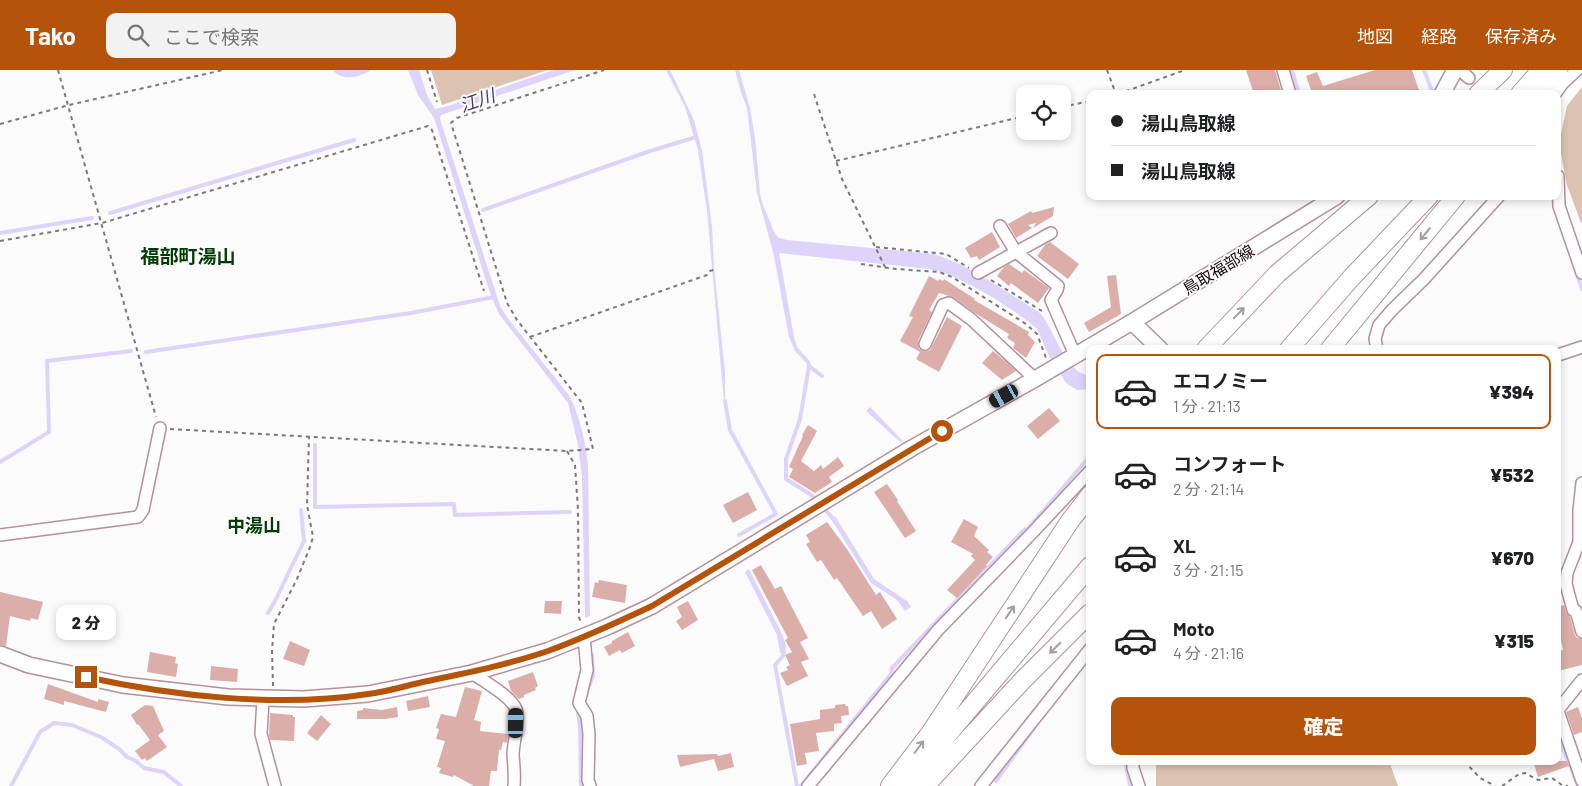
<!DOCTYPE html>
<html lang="ja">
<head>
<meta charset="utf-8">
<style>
	:root { --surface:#fff; --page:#f2f2f2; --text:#202124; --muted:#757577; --line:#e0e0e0; --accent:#b45309 }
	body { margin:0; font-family:Barlow,"Noto Sans JP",sans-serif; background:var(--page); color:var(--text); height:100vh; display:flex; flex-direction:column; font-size:19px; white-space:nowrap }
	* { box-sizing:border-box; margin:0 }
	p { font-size:16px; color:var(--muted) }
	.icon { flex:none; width:28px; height:28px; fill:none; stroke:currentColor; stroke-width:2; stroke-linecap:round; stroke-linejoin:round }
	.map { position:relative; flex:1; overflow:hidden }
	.side { position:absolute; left:1086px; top:275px; width:475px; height:420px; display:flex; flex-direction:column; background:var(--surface); border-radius:10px; box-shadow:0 2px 8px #0003 }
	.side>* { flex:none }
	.banner { position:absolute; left:1086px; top:20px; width:475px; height:110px; border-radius:10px; box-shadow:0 2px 8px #0003; display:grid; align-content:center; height:110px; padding:0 25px; background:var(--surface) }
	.buttons { position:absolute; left:1016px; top:15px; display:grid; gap:10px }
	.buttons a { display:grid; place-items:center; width:55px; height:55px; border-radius:10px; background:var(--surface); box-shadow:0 2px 8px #0003; font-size:25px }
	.end { position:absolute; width:22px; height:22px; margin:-11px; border:6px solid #b45309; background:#fff; box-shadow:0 0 0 2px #fff }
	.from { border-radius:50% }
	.bubble { position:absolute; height:35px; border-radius:10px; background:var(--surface); box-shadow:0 2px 8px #0003; font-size:16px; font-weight:800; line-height:35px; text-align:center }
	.car { position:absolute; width:15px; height:30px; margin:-15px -8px; border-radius:6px; box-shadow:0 0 4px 1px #0007; background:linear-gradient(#222 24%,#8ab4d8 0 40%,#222 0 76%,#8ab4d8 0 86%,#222 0) }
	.banner b { display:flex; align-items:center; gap:18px; height:48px; font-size:19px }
	.banner b+b { border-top:1px solid var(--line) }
	.banner i { width:12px; height:12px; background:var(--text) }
	ul { padding:9px 0 0; list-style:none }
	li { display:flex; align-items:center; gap:15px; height:75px; margin:0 10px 8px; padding:0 15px; border:2px solid transparent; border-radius:10px }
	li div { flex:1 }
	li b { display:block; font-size:19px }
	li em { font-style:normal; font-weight:800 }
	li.selected { border-color:var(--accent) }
	li>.icon { width:45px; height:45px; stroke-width:1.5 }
	.cta { display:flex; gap:10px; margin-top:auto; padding:10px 25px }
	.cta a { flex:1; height:58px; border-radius:10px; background:var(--accent); color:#fff; font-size:20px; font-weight:800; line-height:58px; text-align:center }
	header { display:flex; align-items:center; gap:30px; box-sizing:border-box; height:70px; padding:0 25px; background:var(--accent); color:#fff }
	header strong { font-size:24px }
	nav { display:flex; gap:28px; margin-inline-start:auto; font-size:18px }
	.search { width:350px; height:45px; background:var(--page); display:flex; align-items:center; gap:12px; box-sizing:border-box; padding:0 18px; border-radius:10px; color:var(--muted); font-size:19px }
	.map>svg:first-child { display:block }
	.green { fill:#dcc2b0 }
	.water { fill:#ded4fa }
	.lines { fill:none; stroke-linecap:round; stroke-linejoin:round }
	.stream { stroke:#ded4fa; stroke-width:4 }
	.building { fill:#dbaea9 }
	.minor-casing { stroke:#b3909c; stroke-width:14 }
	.major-casing { stroke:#b3909c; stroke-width:18 }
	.highway-casing { stroke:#b3909c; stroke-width:20 }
	.path { stroke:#7e777a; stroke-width:2; stroke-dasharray:4 4; stroke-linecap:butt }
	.minor { stroke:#fff; stroke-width:11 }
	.major { stroke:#fff; stroke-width:15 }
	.highway { stroke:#fff; stroke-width:18 }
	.oneway { stroke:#a29d9f }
	.route { stroke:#b45309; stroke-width:6 }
	.labels { text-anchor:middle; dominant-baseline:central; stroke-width:4; stroke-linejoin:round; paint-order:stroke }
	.street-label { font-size:16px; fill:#170b10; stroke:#fbfbfb }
	.water-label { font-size:18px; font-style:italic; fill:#4b3b6c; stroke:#fbfbfb }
	.neighbourhood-label { font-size:18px; font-weight:bold; fill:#023c05; stroke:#fbfbfb }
	.quarter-label { font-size:19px; font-weight:bold; fill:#023c05; stroke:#fbfbfb }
</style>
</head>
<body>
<header>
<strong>Tako</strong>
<div class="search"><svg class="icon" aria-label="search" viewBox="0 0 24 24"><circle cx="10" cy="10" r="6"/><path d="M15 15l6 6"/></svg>ここで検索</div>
<nav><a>地図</a><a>経路</a><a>保存済み</a></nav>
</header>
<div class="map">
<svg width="1582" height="716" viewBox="0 0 1582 716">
	<rect width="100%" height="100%" fill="#fbfbfb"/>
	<!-- green -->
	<path class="green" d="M431 0H548L442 35Z
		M1582 17V153H1581L1567 115 1559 73 1567 36Z
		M1156 691H1389L1398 716H1156Z"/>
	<!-- water -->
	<path class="water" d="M333 0H371C361 7 341 12 333 0Z
		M408 0H419L427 25 435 39 448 36 554 0H575L441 45 440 49 500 236 509 250 568 324C579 342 586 373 588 395L590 546 585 548 582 407 578 375 568 333 499 244 490 223 434 48 418 25Z
		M666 0H670L694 50 702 81 712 156 714 197 725 302V335L724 332 707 141 698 80 685 37Z
		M735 0H739L750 38 755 67 760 124 763 135 775 164 779 168 787 170 934 184C971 196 1005 221 1039 242 1054 257 1066 306 1090 305V319L1077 320 1066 313 1049 286 1037 259 1029 252C1005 234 958 204 929 199L779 183 794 267H789L774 186 757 123 747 38 741 22Z
		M870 337 903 371 900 372 866 341Z
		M835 446 874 509 907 531 911 537 905 541 897 530 871 513 831 449Z
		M749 499 783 566 786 576 785 584 780 583 777 565 745 502Z
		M1558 655 1582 716H1576L1558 671Z"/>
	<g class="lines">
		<!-- stream -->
		<path class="stream" d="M1292 0 1299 24
			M1424 0 1432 21
			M1553 126 1554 134
			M483 140 650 81 693 68
			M110 143 354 70
			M0 163 92 148
			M1576 202 1582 219
			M790 263 796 279 808 292 809 296 800 349 786 389V409L810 424 817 431
			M146 282 411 243 494 227
			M809 296 822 306
			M725 331 730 360 776 444 739 465
			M315 375V437L454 434 455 445 570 442
			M0 392 49 362 47 291 131 281
			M822 436 836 452
			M268 543 275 531 304 471 301 440
			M784 581 783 586 775 595 797 716
			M587 621 593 606 592 585
			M580 639 578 643 580 657 581 716
			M1125 691 1130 716
			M996 711 1034 658
			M11 716 40 662 54 653 72 655 101 667 119 679 127 687 136 691 144 698 164 702 181 716
			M801 716 891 604 892 598 1025 459 1026 461 1090 386"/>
	</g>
	<!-- building -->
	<path class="building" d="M1246 0H1275L1282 24H1254Z
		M1375 0H1412L1419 20 1412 22V24H1306V22L1311 20 1306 6 1317 2 1323 16Z
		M1054 137 1053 146 1033 158 1036 153 1028 155 1032 158 1016 168 1008 154 1031 141 1032 143Z
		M992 162 1000 177 979 190 977 186 971 188 965 178Z
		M1050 172 1079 194 1068 209 1037 186 1045 175Z
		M1009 194 1022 203 1024 200 1049 218 1038 233 1011 213 1009 216 997 206 1004 197Z
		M1116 205 1121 244 1089 262 1084 253 1111 237 1107 206Z
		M929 206 938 211 939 209 943 211 944 209 975 229 974 230 1029 262 1028 265 1035 272 1026 288 1013 278 1015 273 1007 268 1009 264 978 245 953 227 939 223 929 240 932 242 918 271 919 279 925 281 930 280 947 247 962 256 939 302 916 289 920 282 900 271 913 247 909 246Z
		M993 281 1003 289 1016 301 1002 310 982 293Z
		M1049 338 1060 351 1038 369 1027 356Z
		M808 355 817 361 801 391 814 401 821 395 823 399 838 387 844 396 829 407 832 412 815 423 789 407 793 399 789 397 803 366 802 365Z
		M887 414 898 430 897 431 916 461 905 468 874 422Z
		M748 422 757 440 733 453 723 435Z
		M964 449 978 457 974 466 989 480 987 482 993 487 986 495 987 496 957 528 947 520 975 490 971 486 973 484 951 472Z
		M827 452 847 479 876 525 880 522 897 549 882 559 871 541 863 546 837 508 834 510 821 490 817 492 806 474 810 472 806 465Z
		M761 495 775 519 781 516 808 568 800 572 809 589 801 592 808 606 787 616 780 603 788 600 786 597 790 595 785 585 792 582 785 570 788 568 752 500Z
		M599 510 627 515 625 533 592 527 595 512 598 513Z
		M0 522 43 532 38 550 31 548 30 551 10 546 6 576 0 575Z
		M545 531H562L561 544 544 543Z
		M688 531 698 550 682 560 676 551 682 547 677 537Z
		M1564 535 1566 542 1570 547 1575 565 1577 568 1582 569V595L1558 601V581L1563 580 1558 556V549L1561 548 1558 537Z
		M628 562 635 576 622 583 620 580 609 586 604 577 612 573V571Z
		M290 571 310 580 304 596 283 589Z
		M150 582 176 587 175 593 178 594 176 607 147 602Z
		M211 596 238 599 237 612 210 610Z
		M533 602 538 616 535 618 536 620 524 625V627L519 629 511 621 508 611Z
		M48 614 98 632V629L109 632 106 642 64 631V635L44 629Z
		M465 617 482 621 474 650 481 652 480 661 508 664 507 673 503 672 501 680H499L497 701H491L489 716H474L454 705 453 707 439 703 441 698 437 697 445 671 436 669 439 659 436 658 441 644 456 647Z
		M428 626 430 637 408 641 406 631Z
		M845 634 846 636H848L849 645 841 646 842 653 834 654V661L816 663 819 681 805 683 807 694 797 696 790 654 820 649V640L835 638V635Z
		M145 635 153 636 164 661 158 665 167 677 147 691 145 688 142 690 135 681 150 670 138 654 137 655 131 645Z
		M397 637 398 647 385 649H357V641L363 640V638L382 640Z
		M1578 637 1582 648V662L1574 665 1566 642Z
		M270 643 293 645V647H295L294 671 270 670 269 665Z
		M321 645 331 654 317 671 307 663Z
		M731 683 734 697 718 701 714 689 680 697 677 685 717 684 718 686Z
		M1533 691H1567L1569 696 1538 707Z"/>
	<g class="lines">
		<defs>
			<path id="minor" d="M1283 0 1290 24
				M1460 0 1469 8
				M1555 24 1562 14 1577 0
				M1558 106 1559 136 1582 203
				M1000 156 1016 182 1058 216 1057 220 1051 230 1075 285
				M978 203 1051 163
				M925 274 943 235 949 233 971 249 1035 309
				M1377 279 1375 269 1379 255 1392 240 1424 209 1499 126
				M1558 285 1582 277
				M1582 413 1579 440V472L1567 503 1566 514 1573 540 1576 541 1582 562
				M0 465 138 447 143 440 160 358
				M584 567 587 600 579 633 587 646 589 664 588 710 590 716
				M472 603C483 611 511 626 516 639 520 651 513 673 513 685 514 698 515 703 514 716
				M263 629 261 664 275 716
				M1558 640 1582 610
				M1558 641 1582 711
				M1133 691V698L1139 716
				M808 716 938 560 1034 461 1090 401
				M981 716 1090 579"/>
			<path id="major" d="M1442 24 1455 0
				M1132 252 1160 279
				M0 584 29 595 123 615 228 627 304 629 368 624 472 603 547 581 607 557 652 536 912 378 1035 309 1132 252 1337 126"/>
			<path id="highway" d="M1478 24 1503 0
				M1520 24 1541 0
				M1539 24 1558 0
				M1206 279 1277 204 1369 126
				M1289 279 1352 207 1429 126
				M1330 279 1456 126
				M890 716 931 662 1070 451 1090 425
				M906 716 948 664 1090 496
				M925 716 1022 611 1090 543"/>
		</defs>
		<!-- minor casing -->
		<use href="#minor" class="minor-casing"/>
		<!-- major casing -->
		<use href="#major" class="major-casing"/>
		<!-- highway casing -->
		<use href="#highway" class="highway-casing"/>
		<!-- path -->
		<path class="path" d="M58 0 156 347
			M427 0 437 32
			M1107 0 1116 24
			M814 24 842 109 885 197
			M1118 24 1185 0
			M1062 37 1090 31
			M0 54 69 35 223 0
			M836 91 1025 46
			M0 171 102 153 428 56 432 60 484 221
			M876 177 946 184 969 198
			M861 194 896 199 939 202 952 207 1026 254 1037 264 1046 288
			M991 210 1042 241
			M530 267 707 205 710 201 717 199
			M170 359 567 381 593 379 582 333 517 250 507 233 451 53 457 48 604 0
			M567 381 575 395 578 440 579 547 581 554
			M273 616 272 581 274 554 297 509 310 477 313 467 307 435 309 367
			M1464 691 1480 708 1495 716
			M1502 716 1519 704 1525 703 1538 710 1552 708 1562 715 1568 716"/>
		<!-- minor -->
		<use href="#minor" class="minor"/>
		<!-- major -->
		<use href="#major" class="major"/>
		<!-- highway -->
		<use href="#highway" class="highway"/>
	</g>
	<!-- one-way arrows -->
	<defs><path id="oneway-shaft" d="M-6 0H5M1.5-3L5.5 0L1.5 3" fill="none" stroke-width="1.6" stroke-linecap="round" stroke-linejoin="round" transform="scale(1.25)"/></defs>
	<g class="oneway">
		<use href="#oneway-shaft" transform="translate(1425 164) rotate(130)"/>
		<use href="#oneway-shaft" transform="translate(1239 243) rotate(-46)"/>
		<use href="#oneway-shaft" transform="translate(1010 542) rotate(-56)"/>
		<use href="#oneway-shaft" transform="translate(1055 578) rotate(135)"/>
		<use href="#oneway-shaft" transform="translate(919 677) rotate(-53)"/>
	</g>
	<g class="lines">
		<!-- route -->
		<path class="route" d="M86 607C172 626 280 638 368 624 386 622 405 616 423 612 465 603 507 595 548 581 584 568 618 552 652 536L942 361"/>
	</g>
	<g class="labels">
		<!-- street labels -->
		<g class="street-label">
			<text transform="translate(1218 199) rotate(-31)">鳥取福部線</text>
		</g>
		<!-- water labels -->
		<g class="water-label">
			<text transform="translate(477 30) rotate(-19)">江川</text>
		</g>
		<!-- neighbourhood labels -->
		<g class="neighbourhood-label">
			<text x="254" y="455">中湯山</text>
		</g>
		<!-- quarter labels -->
		<g class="quarter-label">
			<text x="188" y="185">福部町湯山</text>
		</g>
	</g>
</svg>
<div class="buttons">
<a><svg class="icon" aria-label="locate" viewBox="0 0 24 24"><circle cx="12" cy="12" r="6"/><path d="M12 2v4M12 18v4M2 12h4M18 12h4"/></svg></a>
</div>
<i class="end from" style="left:942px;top:361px"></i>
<i class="end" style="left:86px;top:607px"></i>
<div class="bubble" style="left:56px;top:535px;width:60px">2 分</div>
<i class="car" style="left:1004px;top:326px;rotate:241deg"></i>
<i class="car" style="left:516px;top:653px;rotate:1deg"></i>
<div class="banner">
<b><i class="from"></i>湯山鳥取線</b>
<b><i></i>湯山鳥取線</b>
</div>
<section class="side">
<ul>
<li class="selected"><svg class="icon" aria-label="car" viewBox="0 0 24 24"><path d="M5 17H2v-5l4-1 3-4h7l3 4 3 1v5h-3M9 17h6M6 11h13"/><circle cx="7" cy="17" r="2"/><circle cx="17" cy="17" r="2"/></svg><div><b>エコノミー</b><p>1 分 · 21:13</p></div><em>¥394</em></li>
<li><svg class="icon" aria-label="car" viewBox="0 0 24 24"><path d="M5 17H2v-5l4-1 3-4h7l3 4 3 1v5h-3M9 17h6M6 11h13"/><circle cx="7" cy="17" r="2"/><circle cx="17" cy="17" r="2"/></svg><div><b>コンフォート</b><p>2 分 · 21:14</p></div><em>¥532</em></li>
<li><svg class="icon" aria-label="car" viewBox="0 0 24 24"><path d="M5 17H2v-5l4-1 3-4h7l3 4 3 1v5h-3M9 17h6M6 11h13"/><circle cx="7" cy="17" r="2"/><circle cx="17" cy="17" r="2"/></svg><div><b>XL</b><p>3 分 · 21:15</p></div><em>¥670</em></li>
<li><svg class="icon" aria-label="car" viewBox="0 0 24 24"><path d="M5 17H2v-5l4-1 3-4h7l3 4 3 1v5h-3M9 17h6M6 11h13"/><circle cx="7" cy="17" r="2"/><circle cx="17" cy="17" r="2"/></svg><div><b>Moto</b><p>4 分 · 21:16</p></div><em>¥315</em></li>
</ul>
<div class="cta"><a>確定</a></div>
</section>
</div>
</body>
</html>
